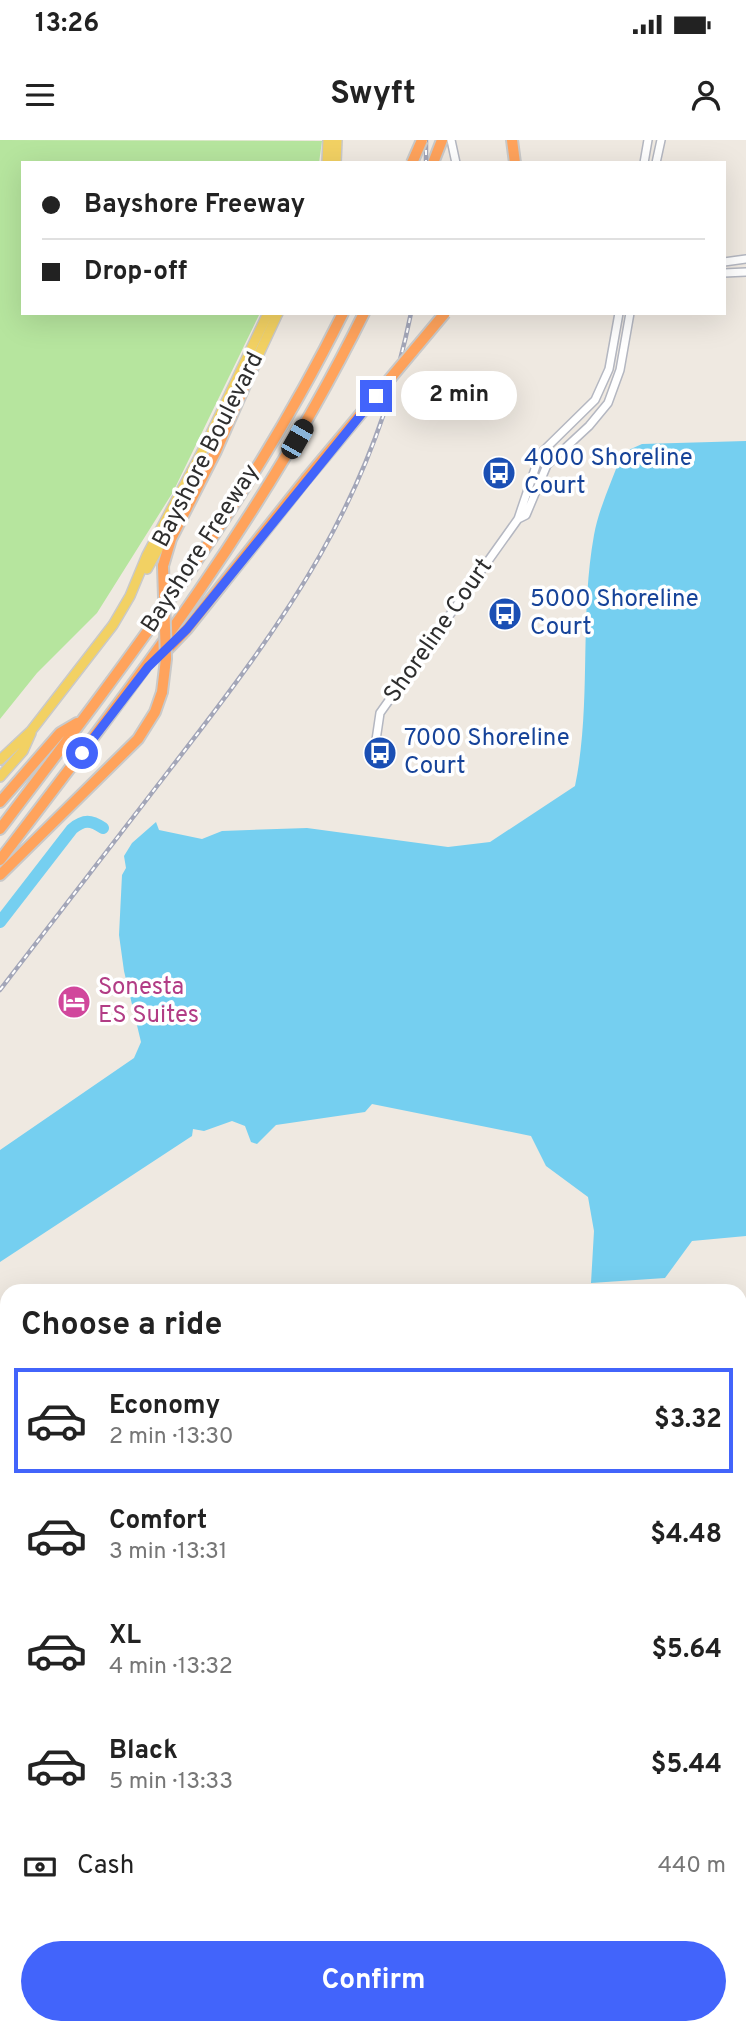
<!DOCTYPE html>
<html lang="en">
<head>
<meta charset="utf-8">
<style>
	:root { --surface:#fff; --page:#f6f6f6; --text:#222; --muted:#767676; --line:#e0e0e0; --accent:#4264fb }
	body { margin:0; font-family:Overpass,sans-serif; background:var(--page); color:var(--text); height:100vh; display:flex; flex-direction:column; font-size:26px; white-space:nowrap }
	* { box-sizing:border-box; margin:0 }
	p { font-size:23px; color:var(--muted) }
	.icon { flex:none; width:38px; height:38px; fill:none; stroke:currentColor; stroke-width:2; stroke-linecap:round; stroke-linejoin:round }
	.map { position:relative; flex:1; overflow:hidden }
	.details { position:absolute; left:0px; top:1144px; width:747px; height:751px; display:flex; flex-direction:column; background:var(--surface); border-radius:21px 21px 0 0; box-shadow:0 7px 28px #0002 }
	.details>* { flex:none }
	.hud { position:absolute; left:21px; top:21px; width:705px; height:154px; border-radius:0px; box-shadow:0 7px 28px #0002; display:grid; align-content:center; height:154px; padding:0 21px; background:var(--surface) }
	.end { position:absolute; width:32px; height:32px; margin:-16px; border:9px solid #4264fb; background:#fff; box-shadow:0 0 0 4px #fff }
	.from { border-radius:50% }
	.bubble { position:absolute; height:49px; border-radius:24px; background:var(--surface); box-shadow:0 7px 28px #0002; font-size:23px; font-weight:700; line-height:49px; text-align:center }
	.car { position:absolute; width:21px; height:42px; margin:-21px -10px; border-radius:9px; box-shadow:0 0 5px 2px #0007; background:linear-gradient(#222 24%,#8ab4d8 0 40%,#222 0 76%,#8ab4d8 0 86%,#222 0) }
	.hud b { display:flex; align-items:center; gap:24px; height:66px; font-size:26px }
	.hud b+b { border-top:2px solid var(--line) }
	.hud i { width:18px; height:18px; background:var(--text) }
	ul { padding:0; list-style:none }
	li { display:flex; align-items:center; gap:21px; height:105px; margin:0 14px 10px; padding:0 7px; border:4px solid transparent; border-radius:0px }
	li div { flex:1 }
	li b { display:block; font-size:26px }
	li em { font-style:normal; font-weight:700 }
	li.on { border-color:var(--accent) }
	li>.icon { width:63px; height:63px; stroke-width:1.5 }
	h2 { padding:0 21px; font-size:32px; line-height:84px }
	.pay { display:flex; align-items:center; gap:18px; height:77px; padding:0 21px; font-size:26px }
	.pay p { margin-inline-start:auto }
	.primary-button { display:flex; gap:14px; margin-top:auto; padding:14px 21px }
	.primary-button a { flex:1; height:80px; border-radius:42px; background:var(--accent); color:#fff; font-size:28px; font-weight:700; line-height:80px; text-align:center }
	.status { display:flex; justify-content:space-between; align-items:center; height:49px; padding:0 35px; background:var(--surface); direction:ltr }
	.status svg { height:19px; fill:currentColor }
	header { display:flex; justify-content:space-between; align-items:center; height:91px; padding:0 21px; background:var(--surface); font-size:32px; font-weight:700 }
	.map>svg:first-child { display:block }
	.industrial { fill:#e3e1e8 }
	.green { fill:#b6e59e }
	.water { fill:#75cff0 }
	.lines { fill:none; stroke-linecap:round; stroke-linejoin:round }
	.river { stroke:#75cff0; stroke-width:12 }
	.minor-casing { stroke:#b4b7c1; stroke-width:9 }
	.tertiary-casing { stroke:#b4b7c1; stroke-width:10 }
	.secondary-casing { stroke:#b4b7c1; stroke-width:11 }
	.primary-casing { stroke:#c9c9c9; stroke-width:12 }
	.motorway-casing { stroke:#c9c9c9; stroke-width:14 }
	.minor { stroke:#fff; stroke-width:5 }
	.tertiary { stroke:#fff; stroke-width:7 }
	.secondary { stroke:#fff; stroke-width:8 }
	.primary { stroke:#f2d163; stroke-width:9 }
	.motorway { stroke:#ffa35c; stroke-width:10 }
	.rail-casing { stroke:#a3a6b8; stroke-width:4.5 }
	.rail { stroke:#fff; stroke-width:2; stroke-dasharray:5; stroke-linecap:butt }
	.motorway-bridge-casing { stroke:#c9c9c9; stroke-width:14; stroke-linecap:butt }
	.motorway-bridge { stroke:#ffa35c; stroke-width:10 }
	.route { stroke:#4264fb; stroke-width:9 }
	.labels { text-anchor:middle; dominant-baseline:central; stroke-width:7; stroke-linejoin:round; paint-order:stroke }
	.street-label { font-size:24px; fill:#2e2e2e; stroke:#fff }
	.transit-label { font-size:24px; fill:#164399; stroke:#fff; text-anchor:start }
	.hotel-label { font-size:24px; fill:#b23c85; stroke:#fff; text-anchor:start }
</style>
</head>
<body>
<div class="status"><b>13:26</b><svg viewBox="0 0 49 12"><path d="M0 12V9h3v3zM5 12V6h3v6zM10 12V3h3v9zM15 12V0h3v12zM26 1h20v11H26zM47 4h2v5h-2z"/></svg></div>
<header><svg class="icon" aria-label="menu" viewBox="0 0 24 24"><path d="M4 6h16M4 12h16M4 18h16"/></svg>Swyft<svg class="icon" aria-label="person" viewBox="0 0 24 24"><circle cx="12" cy="8" r="4"/><path d="M4 21q1-7 8-7t8 7"/></svg></header>
<div class="map">
<svg width="746" height="1895" viewBox="0 0 746 1895">
	<rect width="100%" height="100%" fill="#efe9e1"/>
	<!-- industrial -->
	<path class="industrial" d="M740 1390 746 1396V1553L740 1559Z
		M746 1696V1801L740 1806V1697Z
		M7 1717V1888H640L632 1895H0V1722Z
		M746 1837V1895H680L688 1888H740V1842Z"/>
	<!-- green -->
	<path class="green" d="M0 0 322 1 319 23H23V173H260L173 352 97 473 37 533 0 579Z"/>
	<!-- water -->
	<path class="water" d="M746 301V1096L692 1101 665 1138 591 1143 594 1091 588 1057 546 1026 531 996 372 964 365 972 276 985 257 1004 251 1002 245 986 232 981 204 991 193 989 192 996 0 1122V1010L134 918 141 902 124 831 119 795 122 735 126 728 124 716 132 703 156 682 159 690 202 699 222 691 307 688 448 707 490 702 575 646C592 564 579 478 594 395 599 367 613 339 622 313L642 304Z"/>
	<g class="lines">
		<!-- river -->
		<path class="river" d="M0 782 72 689C84 679 91 680 103 688"/>
		<defs>
			<path id="minor" d="M0 1189 7 1188
				M0 1873 7 1865"/>
			<path id="tertiary" d="M451 0 456 23
				M644 23 648 0
				M656 23 661 0
				M724 122 746 119
				M724 133 746 132
				M518 379 526 375 547 325 589 286 608 263 620 230 630 173
				M375 607 380 573 518 379 540 314 595 260 609 229 619 173
				M740 1364 746 1365
				M740 1377 746 1383
				M0 1379H7
				M0 1395 7 1394"/>
			<path id="secondary" d="M740 1812 746 1807
				M740 1825 746 1820
				M640 1895 649 1888
				M657 1895 665 1888"/>
			<path id="primary" d="M327 23 328 0
				M336 23 337 0
				M251 231 278 173
				M147 429 191 350
				M0 620 31 591 113 485 130 456 147 415 206 304 268 173
				M0 637 23 611 31 593"/>
			<path id="motorway" d="M512 0 515 23
				M433 23 442 0
				M163 426 171 399 216 311 254 225
				M166 511 187 489 306 339
				M0 662 60 593 77 583
				M0 689C127 522 249 363 343 173
				M0 720C136 542 264 376 364 173
				M0 735 138 599 155 572 162 552"/>
		</defs>
		<!-- minor casing -->
		<use href="#minor" class="minor-casing"/>
		<!-- tertiary casing -->
		<use href="#tertiary" class="tertiary-casing"/>
		<!-- secondary casing -->
		<use href="#secondary" class="secondary-casing"/>
		<!-- primary casing -->
		<use href="#primary" class="primary-casing"/>
		<!-- motorway casing -->
		<use href="#motorway" class="motorway-casing"/>
		<!-- minor -->
		<use href="#minor" class="minor"/>
		<!-- tertiary -->
		<use href="#tertiary" class="tertiary"/>
		<!-- secondary -->
		<use href="#secondary" class="secondary"/>
		<!-- primary -->
		<use href="#primary" class="primary"/>
		<!-- motorway -->
		<use href="#motorway" class="motorway"/>
		<defs>
			<path id="rail" d="M426 0V23
				M0 850C57 776 114 702 171 628 286 480 373 361 411 173"/>
		</defs>
		<!-- rail casing -->
		<use href="#rail" class="rail-casing"/>
		<!-- rail -->
		<use href="#rail" class="rail"/>
		<defs>
			<path id="motorway-bridge" d="M412 23 422 0
				M306 339 445 173
				M162 552 166 519 163 426"/>
		</defs>
		<!-- motorway-bridge casing -->
		<use href="#motorway-bridge" class="motorway-bridge-casing"/>
		<!-- motorway-bridge -->
		<use href="#motorway-bridge" class="motorway-bridge"/>
	</g>
	<g class="lines">
		<!-- route -->
		<path class="route" d="M82 613 148 527 187 489 376 256"/>
	</g>
	<!-- icons -->
	<defs>
		<symbol id="bus-disc" viewBox="-11 -11 22 22"><circle r="9.5" fill="#1a4fb4" stroke="#fff"/><path d="M-5-6H5V4H4V6H2V4H-2V6H-4V4H-5ZM-3.5-4V0h7V-4ZM-3.5 1.2v1.5H-2V1.2ZM2 1.2v1.5H3.5V1.2Z" fill="#fff"/></symbol>
		<symbol id="hotel-disc" viewBox="-11 -11 22 22"><circle r="9.5" fill="#d1479c" stroke="#fff"/><path d="M-6-4.5h1.5V1H6V5H4.5V3h-9V5H-6ZM-4 0a1.8 1.8 0 1 1 3.6 0ZM.5 0V-2.5h3Q6-2.5 6 0Z" fill="#fff"/></symbol>
	</defs>
	<g fill-rule="evenodd">
		<use href="#bus-disc" x="480" y="314" width="38" height="38"/>
		<use href="#bus-disc" x="486" y="455" width="38" height="38"/>
		<use href="#bus-disc" x="361" y="594" width="38" height="38"/>
		<use href="#hotel-disc" x="55" y="843" width="38" height="38"/>
	</g>
	<g class="labels">
		<!-- street labels -->
		<g class="street-label">
			<text transform="translate(209 310) rotate(-63)">Bayshore Boulevard</text>
			<text transform="translate(201 409) rotate(-57)">Bayshore Freeway</text>
			<text transform="translate(439 491) rotate(-55)">Shoreline Court</text>
		</g>
		<!-- transit labels -->
		<g class="transit-label">
			<text x="524" y="319">4000 Shoreline<tspan x="524" dy="28">Court</tspan></text>
			<text x="530" y="460">5000 Shoreline<tspan x="530" dy="28">Court</tspan></text>
			<text x="404" y="599">7000 Shoreline<tspan x="404" dy="28">Court</tspan></text>
		</g>
		<!-- hotel labels -->
		<g class="hotel-label">
			<text x="98" y="848">Sonesta<tspan x="98" dy="28">ES Suites</tspan></text>
		</g>
	</g>
</svg>
<i class="end from" style="left:82px;top:613px"></i>
<i class="end" style="left:376px;top:256px"></i>
<div class="bubble" style="left:401px;top:231px;width:116px">2 min</div>
<i class="car" style="left:297px;top:299px;rotate:30deg"></i>
<div class="hud">
<b><i class="from"></i>Bayshore Freeway</b>
<b><i></i>Drop-off</b>
</div>
<section class="details">
<h2>Choose a ride</h2>
<ul>
<li class="on"><svg class="icon" aria-label="car" viewBox="0 0 24 24"><path d="M5 17H2v-5l4-1 3-4h7l3 4 3 1v5h-3M9 17h6M6 11h13"/><circle cx="7" cy="17" r="2"/><circle cx="17" cy="17" r="2"/></svg><div><b>Economy</b><p>2 min · 13:30</p></div><em>$3.32</em></li>
<li><svg class="icon" aria-label="car" viewBox="0 0 24 24"><path d="M5 17H2v-5l4-1 3-4h7l3 4 3 1v5h-3M9 17h6M6 11h13"/><circle cx="7" cy="17" r="2"/><circle cx="17" cy="17" r="2"/></svg><div><b>Comfort</b><p>3 min · 13:31</p></div><em>$4.48</em></li>
<li><svg class="icon" aria-label="car" viewBox="0 0 24 24"><path d="M5 17H2v-5l4-1 3-4h7l3 4 3 1v5h-3M9 17h6M6 11h13"/><circle cx="7" cy="17" r="2"/><circle cx="17" cy="17" r="2"/></svg><div><b>XL</b><p>4 min · 13:32</p></div><em>$5.64</em></li>
<li><svg class="icon" aria-label="car" viewBox="0 0 24 24"><path d="M5 17H2v-5l4-1 3-4h7l3 4 3 1v5h-3M9 17h6M6 11h13"/><circle cx="7" cy="17" r="2"/><circle cx="17" cy="17" r="2"/></svg><div><b>Black</b><p>5 min · 13:33</p></div><em>$5.44</em></li>
</ul>
<div class="pay"><svg class="icon" aria-label="cash" viewBox="0 0 24 24"><path d="M3 7h18v10H3z"/><circle cx="12" cy="12" r="2"/></svg>Cash<p>440 m</p></div>
<div class="primary-button"><a>Confirm</a></div>
</section>
</div>
</body>
</html>
